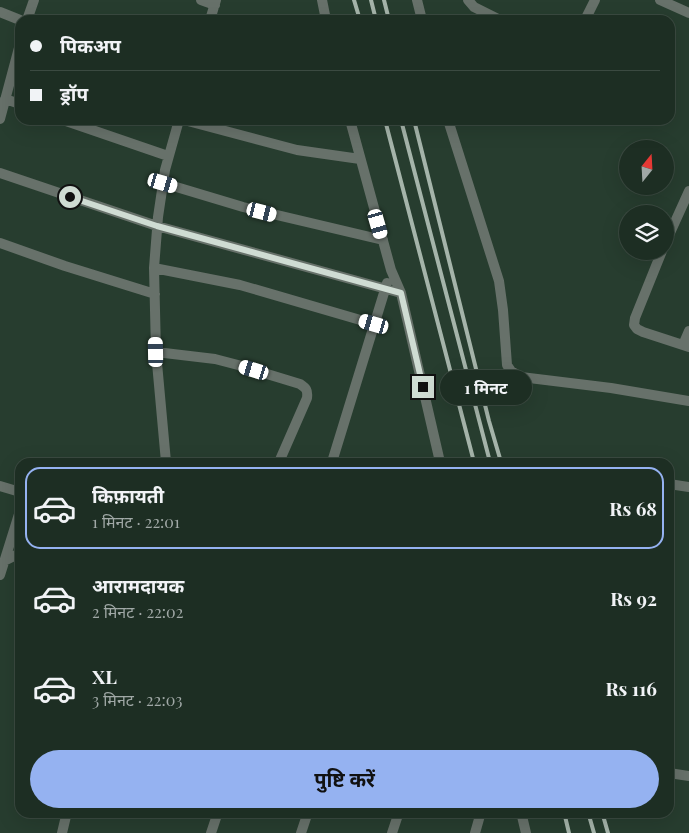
<!DOCTYPE html>
<html lang="hi">
<head>
<meta charset="utf-8">
<style>
	:root { --surface:#1d2e23; --page:#25362b; --text:#f1f3f6; --muted:#a0a8a6; --line:#3b4a41; --accent:#95b2f1 }
	body { margin:0; font-family:"Playfair Display","Noto Sans Devanagari",serif; background:var(--page); color:var(--text); height:100vh; display:flex; flex-direction:column; font-size:19px; white-space:nowrap }
	* { box-sizing:border-box; margin:0 }
	p { font-size:16px; color:var(--muted) }
	.icon { flex:none; width:28px; height:28px; fill:none; stroke:currentColor; stroke-width:2; stroke-linecap:round; stroke-linejoin:round }
	.map { position:relative; flex:1; overflow:hidden }
	.side { position:absolute; left:15px; top:458px; width:659px; height:360px; display:flex; flex-direction:column; background:var(--surface); border-radius:15px; box-shadow:0 5px 20px #0002,0 0 0 1px var(--line) }
	.side>* { flex:none }
	.banner { position:absolute; left:15px; top:15px; width:660px; height:110px; border-radius:15px; box-shadow:0 5px 20px #0002,0 0 0 1px var(--line); display:grid; align-content:center; height:110px; padding:0 15px; background:var(--surface) }
	.needle { width:32px; rotate:18deg }
	.tools { position:absolute; left:619px; top:140px; display:grid; gap:10px }
	.tools a { display:grid; place-items:center; width:55px; height:55px; border-radius:50%; background:var(--surface); box-shadow:0 5px 20px #0002,0 0 0 1px var(--line); font-size:25px }
	.end { position:absolute; width:22px; height:22px; margin:-11px; border:6px solid #cfdcd3; background:#111; box-shadow:0 0 0 2px #111 }
	.from { border-radius:50% }
	.bubble { position:absolute; height:35px; border-radius:18px; background:var(--surface); box-shadow:0 5px 20px #0002,0 0 0 1px var(--line); font-size:16px; font-weight:700; line-height:35px; text-align:center }
	.car { position:absolute; width:15px; height:30px; margin:-15px -8px; border-radius:6px; box-shadow:0 0 4px 1px #0007; background:linear-gradient(#fff 24%,#345 0 40%,#fff 0 76%,#345 0 86%,#fff 0) }
	.banner b { display:flex; align-items:center; gap:18px; height:48px; font-size:19px }
	.banner b+b { border-top:1px solid var(--line) }
	.banner i { width:12px; height:12px; background:var(--text) }
	ul { padding:9px 0 0; list-style:none }
	li { display:flex; align-items:center; gap:15px; height:82px; margin:0 10px 8px; padding:0 5px; border:2px solid transparent; border-radius:15px }
	li div { flex:1 }
	li b { display:block; font-size:19px }
	li em { font-style:normal; font-weight:700 }
	li.selected { border-color:var(--accent) }
	li>.icon { width:45px; height:45px; stroke-width:1.5 }
	.button { display:flex; gap:10px; margin-top:auto; padding:10px 15px }
	.button a { flex:1; height:58px; border-radius:30px; background:var(--accent); color:#111; font-size:20px; font-weight:700; line-height:58px; text-align:center }
	.map>svg:first-child { display:block }
	.lines { fill:none; stroke-linecap:round; stroke-linejoin:round }
	.minor { stroke:#67716a; stroke-width:10 }
	.rail { stroke:#a5b4aa; stroke-width:4 }
	.route { stroke:#cfdcd3; stroke-width:6 }
</style>
</head>
<body>
<div class="map">
<svg width="689" height="833" viewBox="0 0 689 833">
	<rect width="100%" height="100%" fill="#273d2f"/>
	<g class="lines">
		<!-- minor -->
		<path class="minor" d="M201 0 215 5
			M322 0 326 20
			M417 0 422 20
			M468 0 474 7 500 20
			M660 0 689 13
			M0 12 20 20
			M27 20 34 0
			M210 20 216 0
			M585 20 595 0
			M5 99 20 104
			M0 119 20 44
			M63 120 168 156
			M184 120 297 150 360 159
			M350 120 391 270 401 293 440 462
			M448 120 499 281 503 310 507 365 511 371 521 377 611 388 689 401
			M0 173 157 226 401 293
			M163 183 243 207 383 240
			M0 243 65 266 155 294
			M665 244 689 191
			M662 251 635 318 634 325 637 329 643 332 689 347
			M154 268 240 285 374 324
			M683 345 689 331
			M156 352 215 359 238 365 300 384C306 388 308 390 307 398L279 462
			M166 462 156 352 154 268 158 217 165 170 179 120
			M332 462 387 283
			M669 484 689 487
			M0 486 20 492
			M4 561 20 553
			M0 575 20 511
			M669 773 689 776
			M521 812 526 833
			M62 833 67 812
			M211 833 218 812
			M301 833 308 812
			M392 833 399 812
			M475 833 481 812"/>
		<!-- rail -->
		<path class="rail" d="M354 0 360 20
			M371 0 376 20
			M384 0 389 20
			M385 120 474 462
			M401 120 490 462
			M414 120 489 421 501 462
			M564 812 569 833
			M588 812 594 833
			M602 812 608 833"/>
	</g>
	<g class="lines">
		<!-- route -->
		<path class="route" d="M70 197 157 226 401 293 423 387"/>
	</g>
</svg>
<div class="tools">
<a><svg class="needle" viewBox="-14 -14 28 28"><path d="M0-13l5 13h-10z" fill="#e53935"/><path d="M0 13l5-13h-10z" fill="#a0a8a6"/></svg></a>
<a><svg class="icon" aria-label="layers" viewBox="0 0 24 24"><path d="M12 4l9 5-9 5-9-5zM3 14l9 5 9-5"/></svg></a>
</div>
<i class="end from" style="left:70px;top:197px"></i>
<i class="end" style="left:423px;top:387px"></i>
<div class="bubble" style="left:440px;top:370px;width:92px">1 मिनट</div>
<i class="car" style="left:163px;top:183px;rotate:106deg"></i>
<i class="car" style="left:262px;top:212px;rotate:104deg"></i>
<i class="car" style="left:378px;top:224px;rotate:164deg"></i>
<i class="car" style="left:374px;top:324px;rotate:286deg"></i>
<i class="car" style="left:156px;top:352px;rotate:359deg"></i>
<i class="car" style="left:254px;top:370px;rotate:287deg"></i>
<div class="banner">
<b><i class="from"></i>पिकअप</b>
<b><i></i>ड्रॉप</b>
</div>
<section class="side">
<ul>
<li class="selected"><svg class="icon" aria-label="car" viewBox="0 0 24 24"><path d="M5 17H2v-5l4-1 3-4h7l3 4 3 1v5h-3M9 17h6M6 11h13"/><circle cx="7" cy="17" r="2"/><circle cx="17" cy="17" r="2"/></svg><div><b>किफ़ायती</b><p>1 मिनट · 22:01</p></div><em>Rs 68</em></li>
<li><svg class="icon" aria-label="car" viewBox="0 0 24 24"><path d="M5 17H2v-5l4-1 3-4h7l3 4 3 1v5h-3M9 17h6M6 11h13"/><circle cx="7" cy="17" r="2"/><circle cx="17" cy="17" r="2"/></svg><div><b>आरामदायक</b><p>2 मिनट · 22:02</p></div><em>Rs 92</em></li>
<li><svg class="icon" aria-label="car" viewBox="0 0 24 24"><path d="M5 17H2v-5l4-1 3-4h7l3 4 3 1v5h-3M9 17h6M6 11h13"/><circle cx="7" cy="17" r="2"/><circle cx="17" cy="17" r="2"/></svg><div><b>XL</b><p>3 मिनट · 22:03</p></div><em>Rs 116</em></li>
</ul>
<div class="button"><a>पुष्टि करें</a></div>
</section>
</div>
</body>
</html>
